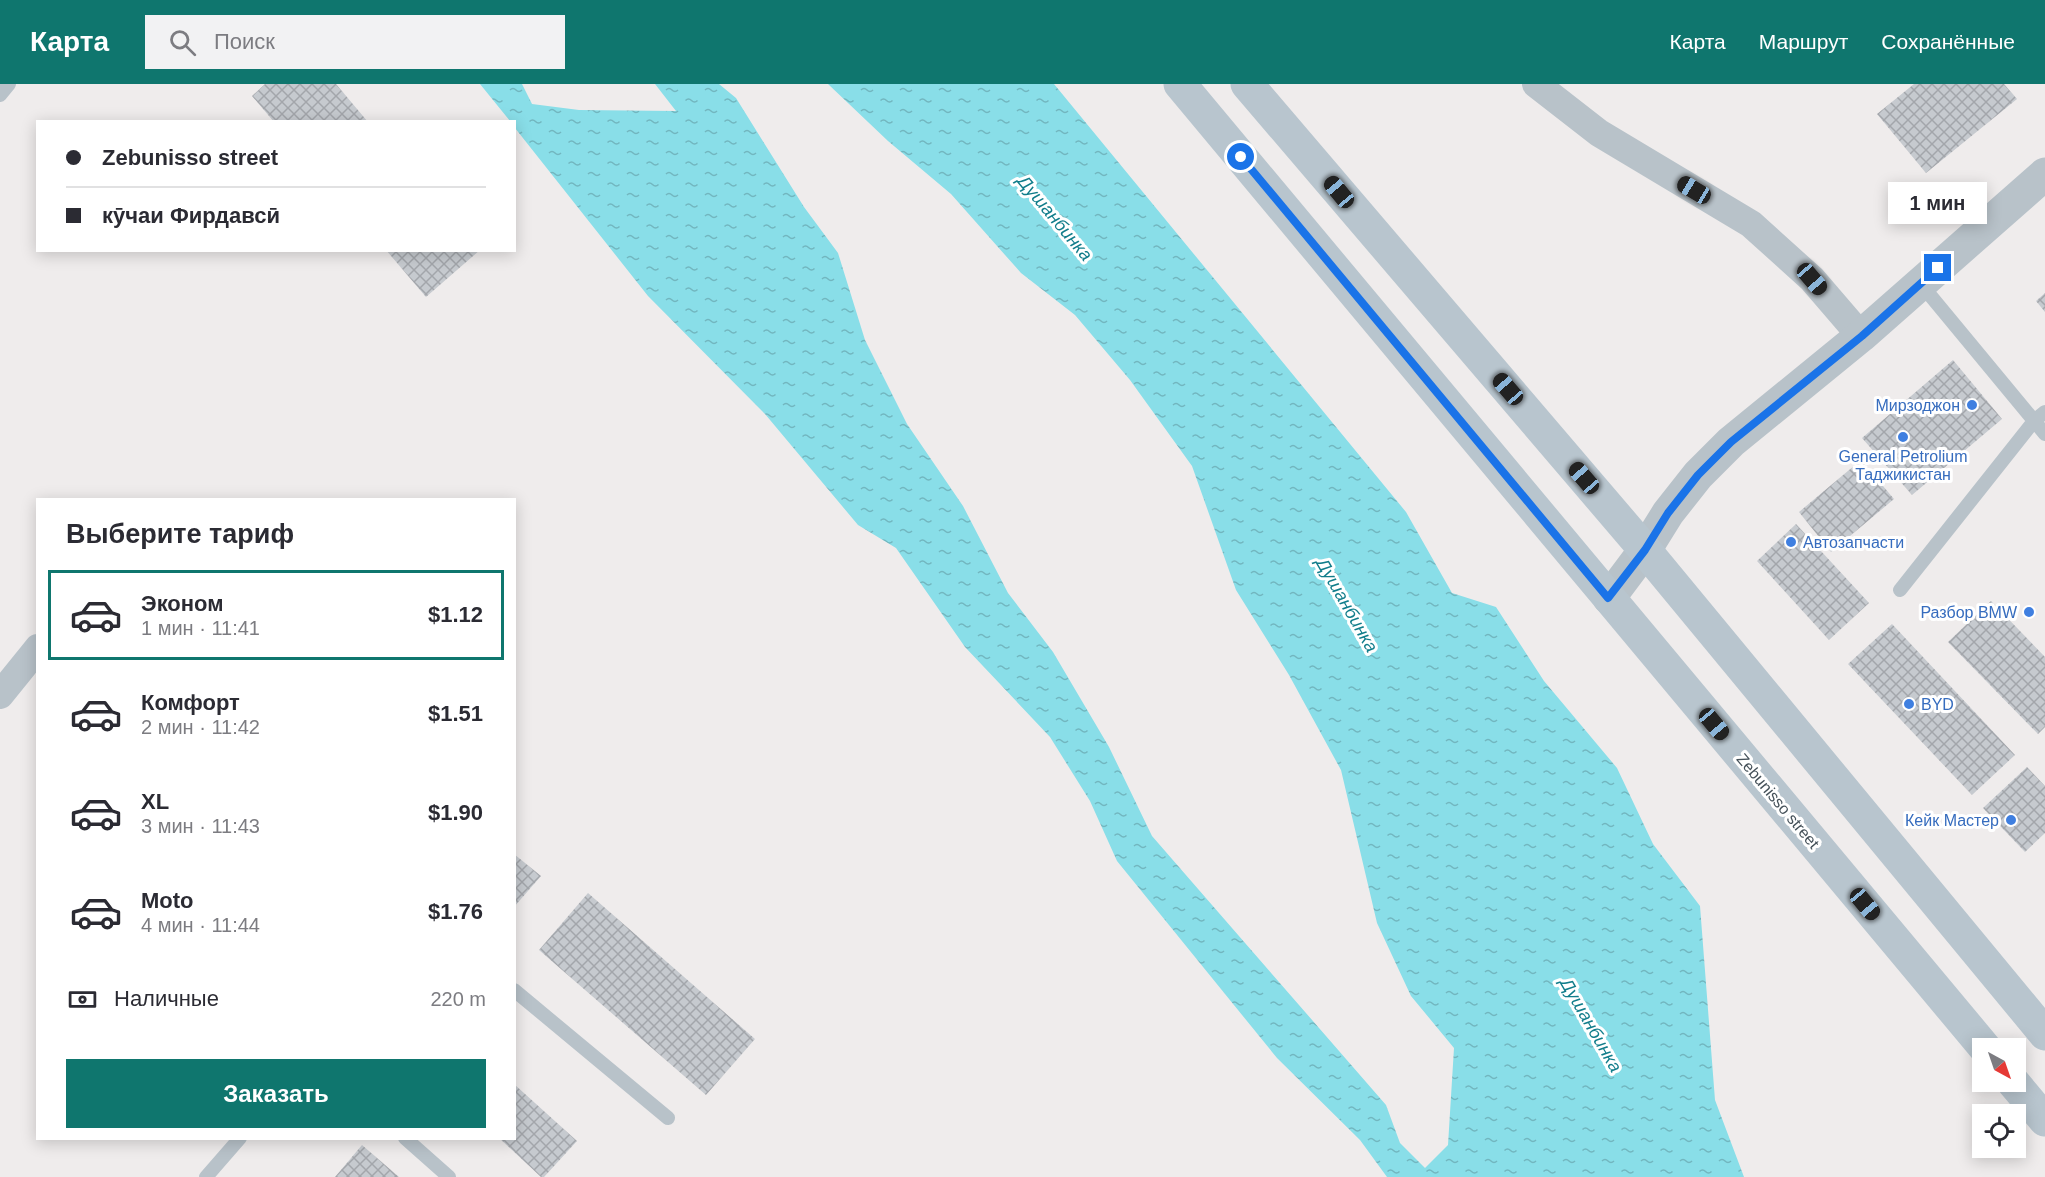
<!DOCTYPE html>
<html lang="ru">
<head>
<meta charset="utf-8">
<style>
	:root { --surface:#fff; --page:#f2f2f3; --text:#2b2b33; --muted:#7c7c81; --line:#e1e1e2; --accent:#0f766e }
	body { margin:0; font-family:Arial,sans-serif; background:var(--page); color:var(--text); height:100vh; display:flex; flex-direction:column; font-size:22px; white-space:nowrap }
	* { box-sizing:border-box; margin:0 }
	p { font-size:20px; color:var(--muted) }
	.icon { flex:none; width:33px; height:33px; fill:none; stroke:currentColor; stroke-width:2; stroke-linecap:round; stroke-linejoin:round }
	.map { position:relative; flex:1; overflow:hidden }
	.drawer { position:absolute; left:36px; top:414px; width:480px; height:642px; display:flex; flex-direction:column; background:var(--surface); border-radius:0px; box-shadow:0 3px 15px #0003 }
	.drawer>* { flex:none }
	.hud { position:absolute; left:36px; top:36px; width:480px; height:132px; border-radius:0px; box-shadow:0 3px 15px #0003; display:grid; align-content:center; height:132px; padding:0 30px; background:var(--surface) }
	.needle { width:39px; rotate:140deg }
	.controls { position:absolute; left:1972px; top:954px; display:grid; gap:12px }
	.controls a { display:grid; place-items:center; width:54px; height:54px; border-radius:0px; background:var(--surface); box-shadow:0 3px 15px #0003; font-size:30px }
	.end { position:absolute; width:27px; height:27px; margin:-14px; border:8px solid #1a73e8; background:#fff; box-shadow:0 0 0 3px #fff }
	.from { border-radius:50% }
	.bubble { position:absolute; height:42px; border-radius:0px; background:var(--surface); box-shadow:0 3px 15px #0003; font-size:20px; font-weight:700; line-height:42px; text-align:center }
	.car { position:absolute; width:18px; height:36px; margin:-18px -9px; border-radius:8px; box-shadow:0 0 4px 2px #0007; background:linear-gradient(#222 24%,#8ab4d8 0 40%,#222 0 76%,#8ab4d8 0 86%,#222 0) }
	.hud b { display:flex; align-items:center; gap:21px; height:57px; font-size:22px }
	.hud b+b { border-top:2px solid var(--line) }
	.hud i { width:15px; height:15px; background:var(--text) }
	ul { padding:0; list-style:none }
	li { display:flex; align-items:center; gap:18px; height:90px; margin:0 12px 9px; padding:0 18px; border:3px solid transparent; border-radius:0px }
	li div { flex:1 }
	li b { display:block; font-size:22px }
	li em { font-style:normal; font-weight:700 }
	li.selected { border-color:var(--accent) }
	li>.icon { width:54px; height:54px; stroke-width:1.5 }
	h2 { padding:0 30px; font-size:27px; line-height:72px }
	.pay { display:flex; align-items:center; gap:15px; height:66px; padding:0 30px; font-size:22px }
	.pay p { margin-inline-start:auto }
	.button { display:flex; gap:12px; margin-top:auto; padding:12px 30px }
	.button a { flex:1; height:69px; border-radius:0px; background:var(--accent); color:#fff; font-size:24px; font-weight:700; line-height:69px; text-align:center }
	header { display:flex; align-items:center; gap:36px; box-sizing:border-box; height:84px; padding:0 30px; background:var(--accent); color:#fff }
	header strong { font-size:28px }
	nav { display:flex; gap:33px; margin-inline-start:auto; font-size:21px }
	.search { width:420px; height:54px; background:var(--page); display:flex; align-items:center; gap:15px; box-sizing:border-box; padding:0 21px; border-radius:0px; color:var(--muted); font-size:22px }
	.map>svg:first-child { display:block }
	.water { fill:url(#water-ripples) }
	.building { fill:url(#building-cross-hatch) }
	.lines { fill:none; stroke-linecap:round; stroke-linejoin:round }
	.service { stroke:#b8c2c9; stroke-width:14 }
	.minor { stroke:#b8c2c9; stroke-width:28 }
	.tertiary { stroke:#b8c2c9; stroke-width:33 }
	.secondary { stroke:#b8c5ce; stroke-width:33 }
	.route { stroke:#1a73e8; stroke-width:8 }
	.shop-dot { fill:#3f7fe0; stroke:#fff; stroke-width:2 }
	.labels { text-anchor:middle; dominant-baseline:central; stroke-width:6; stroke-linejoin:round; paint-order:stroke }
	.shop-label { font-size:16px; fill:#366cbe; stroke:#fff; text-anchor:end }
	.street-label { font-size:16px; fill:#455159; stroke:#fff }
	.water-label { font-size:18px; font-style:italic; fill:#117d8b; stroke:#fff }
</style>
</head>
<body>
<header>
<strong>Карта</strong>
<div class="search"><svg class="icon" aria-label="search" viewBox="0 0 24 24"><circle cx="10" cy="10" r="6"/><path d="M15 15l6 6"/></svg>Поиск</div>
<nav><a>Карта</a><a>Маршрут</a><a>Сохранённые</a></nav>
</header>
<div class="map">
<svg width="2045" height="1093" viewBox="0 0 2045 1093">
	<defs>
		<pattern id="water-ripples" width="26" height="14" patternUnits="userSpaceOnUse" patternTransform="scale(1.5)"><rect width="26" height="14" fill="#89dee8"/><path d="M2 4q2-2 4 0t4 0M15 11q2-2 4 0t4 0" fill="none" stroke="#72b6bf"/></pattern>
		<pattern id="building-cross-hatch" width="8" height="8" patternUnits="userSpaceOnUse" patternTransform="scale(1.5)"><rect width="8" height="8" fill="#c6cacf"/><path d="M0 0l8 8M0 8l8-8" fill="none" stroke="#a3a6ab"/></pattern>
	</defs>
	<rect width="100%" height="100%" fill="#efecec"/>
	<!-- water -->
	<path class="water" d="M480 0H522L532 20 579 26 676 27 655 0H719L736 14 804 123 838 169 865 256 907 340 963 422 1008 509 1053 568 1109 663 1152 752 1386 1021 1400 1059 1425 1084 1448 1061 1454 964 1411 912 1377 839 1341 686 1289 591 1236 506 1192 382 1130 296 1075 231 1021 189 951 110 888 57 828 0H1054L1406 428 1452 509 1496 523 1544 597 1617 684 1653 760 1700 822 1715 1016 1744 1093H1387L1360 1056 1277 974 1117 777 1090 717 1050 653 965 563 896 464 858 441 765 330 648 212 515 44 514 38 510 37Z"/>
	<!-- building -->
	<path class="building" d="M265 0H336L368 38H274L252 12Z
		M1914 0H2004L2017 15 1926 89 1877 30Z
		M386 166H480L426 213Z
		M2045 209V228L2036 217Z
		M1953 276 2002 335 1912 411 1862 354Z
		M1861 376 1894 415 1831 468 1799 428Z
		M1796 440 1869 519 1829 556 1757 477Z
		M1991 517 2045 573V643L2038 650 1948 558Z
		M1892 540 2015 671 1972 711 1848 580Z
		M2027 683 2045 702V749L2025 768 1983 724Z
		M514 770 541 792 514 823Z
		M588 809 755 955 706 1011 539 866Z
		M514 1000 577 1057 544 1093H541L499 1054H514Z
		M362 1061 399 1093H335Z"/>
	<g class="lines">
		<!-- service -->
		<path class="service" d="M0 11 9 0
			M1920 199 2045 350
			M1900 506 2034 337 2045 328
			M514 906 668 1034
			M405 1054 449 1093
			M206 1093 240 1054"/>
		<!-- minor -->
		<path class="minor" d="M1536 0 1599 49 1751 140 1812 195 1861 252
			M0 611 38 564"/>
		<!-- tertiary -->
		<path class="tertiary" d="M1609 514 1645 466 1668 429 1698 391 1731 358 1861 252 2045 90"/>
		<!-- secondary -->
		<path class="secondary" d="M1180 0 1985 964
			M1247 0 1645 466 2045 950
			M2013 998 2045 1036"/>
	</g>
	<g class="lines">
		<!-- route -->
		<path class="route" d="M1241 73 1608 514 1645 466 1668 429 1698 391 1731 358 1862 252 1938 184"/>
	</g>
	<!-- markers -->
	<g class="shop-dot">
		<circle cx="1972" cy="321" r="6"/>
		<circle cx="1903" cy="353" r="6"/>
		<circle cx="1791" cy="458" r="6"/>
		<circle cx="2029" cy="528" r="6"/>
		<circle cx="1909" cy="620" r="6"/>
		<circle cx="2011" cy="736" r="6"/>
	</g>
	<g class="labels">
		<!-- shop labels -->
		<g class="shop-label">
			<text x="1960" y="321">Мирзоджон</text>
			<text x="1903" y="372" text-anchor="middle">General Petrolium<tspan x="1903" dy="18">Таджикистан</tspan></text>
			<text x="1803" y="458" text-anchor="start">Автозапчасти</text>
			<text x="2017" y="528">Разбор BMW</text>
			<text x="1921" y="620" text-anchor="start">BYD</text>
			<text x="1999" y="736">Кейк Мастер</text>
		</g>
		<!-- street labels -->
		<g class="street-label">
			<text transform="translate(1778 717) rotate(50)">Zebunisso street</text>
		</g>
		<!-- water labels -->
		<g class="water-label">
			<text transform="translate(1055 134) rotate(50)">Душанбинка</text>
			<text transform="translate(1347 521) rotate(60)">Душанбинка</text>
			<text transform="translate(1591 941) rotate(60)">Душанбинка</text>
		</g>
	</g>
</svg>
<div class="controls">
<a><svg class="needle" viewBox="-14 -14 28 28"><path d="M0-13l5 13h-10z" fill="#e53935"/><path d="M0 13l5-13h-10z" fill="#7c7c81"/></svg></a>
<a><svg class="icon" aria-label="locate" viewBox="0 0 24 24"><circle cx="12" cy="12" r="6"/><path d="M12 2v4M12 18v4M2 12h4M18 12h4"/></svg></a>
</div>
<i class="end from" style="left:1241px;top:73px"></i>
<i class="end" style="left:1938px;top:184px"></i>
<div class="bubble" style="left:1888px;top:98px;width:99px">1 мин</div>
<i class="car" style="left:1694px;top:106px;rotate:301deg"></i>
<i class="car" style="left:1339px;top:108px;rotate:320deg"></i>
<i class="car" style="left:1812px;top:195px;rotate:139deg"></i>
<i class="car" style="left:1508px;top:305px;rotate:319deg"></i>
<i class="car" style="left:1584px;top:394px;rotate:319deg"></i>
<i class="car" style="left:1714px;top:640px;rotate:140deg"></i>
<i class="car" style="left:1865px;top:820px;rotate:140deg"></i>
<div class="hud">
<b><i class="from"></i>Zebunisso street</b>
<b><i></i>кӯчаи Фирдавсӣ</b>
</div>
<section class="drawer">
<h2>Выберите тариф</h2>
<ul>
<li class="selected"><svg class="icon" aria-label="car" viewBox="0 0 24 24"><path d="M5 17H2v-5l4-1 3-4h7l3 4 3 1v5h-3M9 17h6M6 11h13"/><circle cx="7" cy="17" r="2"/><circle cx="17" cy="17" r="2"/></svg><div><b>Эконом</b><p>1 мин · 11:41</p></div><em>$1.12</em></li>
<li><svg class="icon" aria-label="car" viewBox="0 0 24 24"><path d="M5 17H2v-5l4-1 3-4h7l3 4 3 1v5h-3M9 17h6M6 11h13"/><circle cx="7" cy="17" r="2"/><circle cx="17" cy="17" r="2"/></svg><div><b>Комфорт</b><p>2 мин · 11:42</p></div><em>$1.51</em></li>
<li><svg class="icon" aria-label="car" viewBox="0 0 24 24"><path d="M5 17H2v-5l4-1 3-4h7l3 4 3 1v5h-3M9 17h6M6 11h13"/><circle cx="7" cy="17" r="2"/><circle cx="17" cy="17" r="2"/></svg><div><b>XL</b><p>3 мин · 11:43</p></div><em>$1.90</em></li>
<li><svg class="icon" aria-label="car" viewBox="0 0 24 24"><path d="M5 17H2v-5l4-1 3-4h7l3 4 3 1v5h-3M9 17h6M6 11h13"/><circle cx="7" cy="17" r="2"/><circle cx="17" cy="17" r="2"/></svg><div><b>Moto</b><p>4 мин · 11:44</p></div><em>$1.76</em></li>
</ul>
<div class="pay"><svg class="icon" aria-label="cash" viewBox="0 0 24 24"><path d="M3 7h18v10H3z"/><circle cx="12" cy="12" r="2"/></svg>Наличные<p>220 m</p></div>
<div class="button"><a>Заказать</a></div>
</section>
</div>
</body>
</html>
